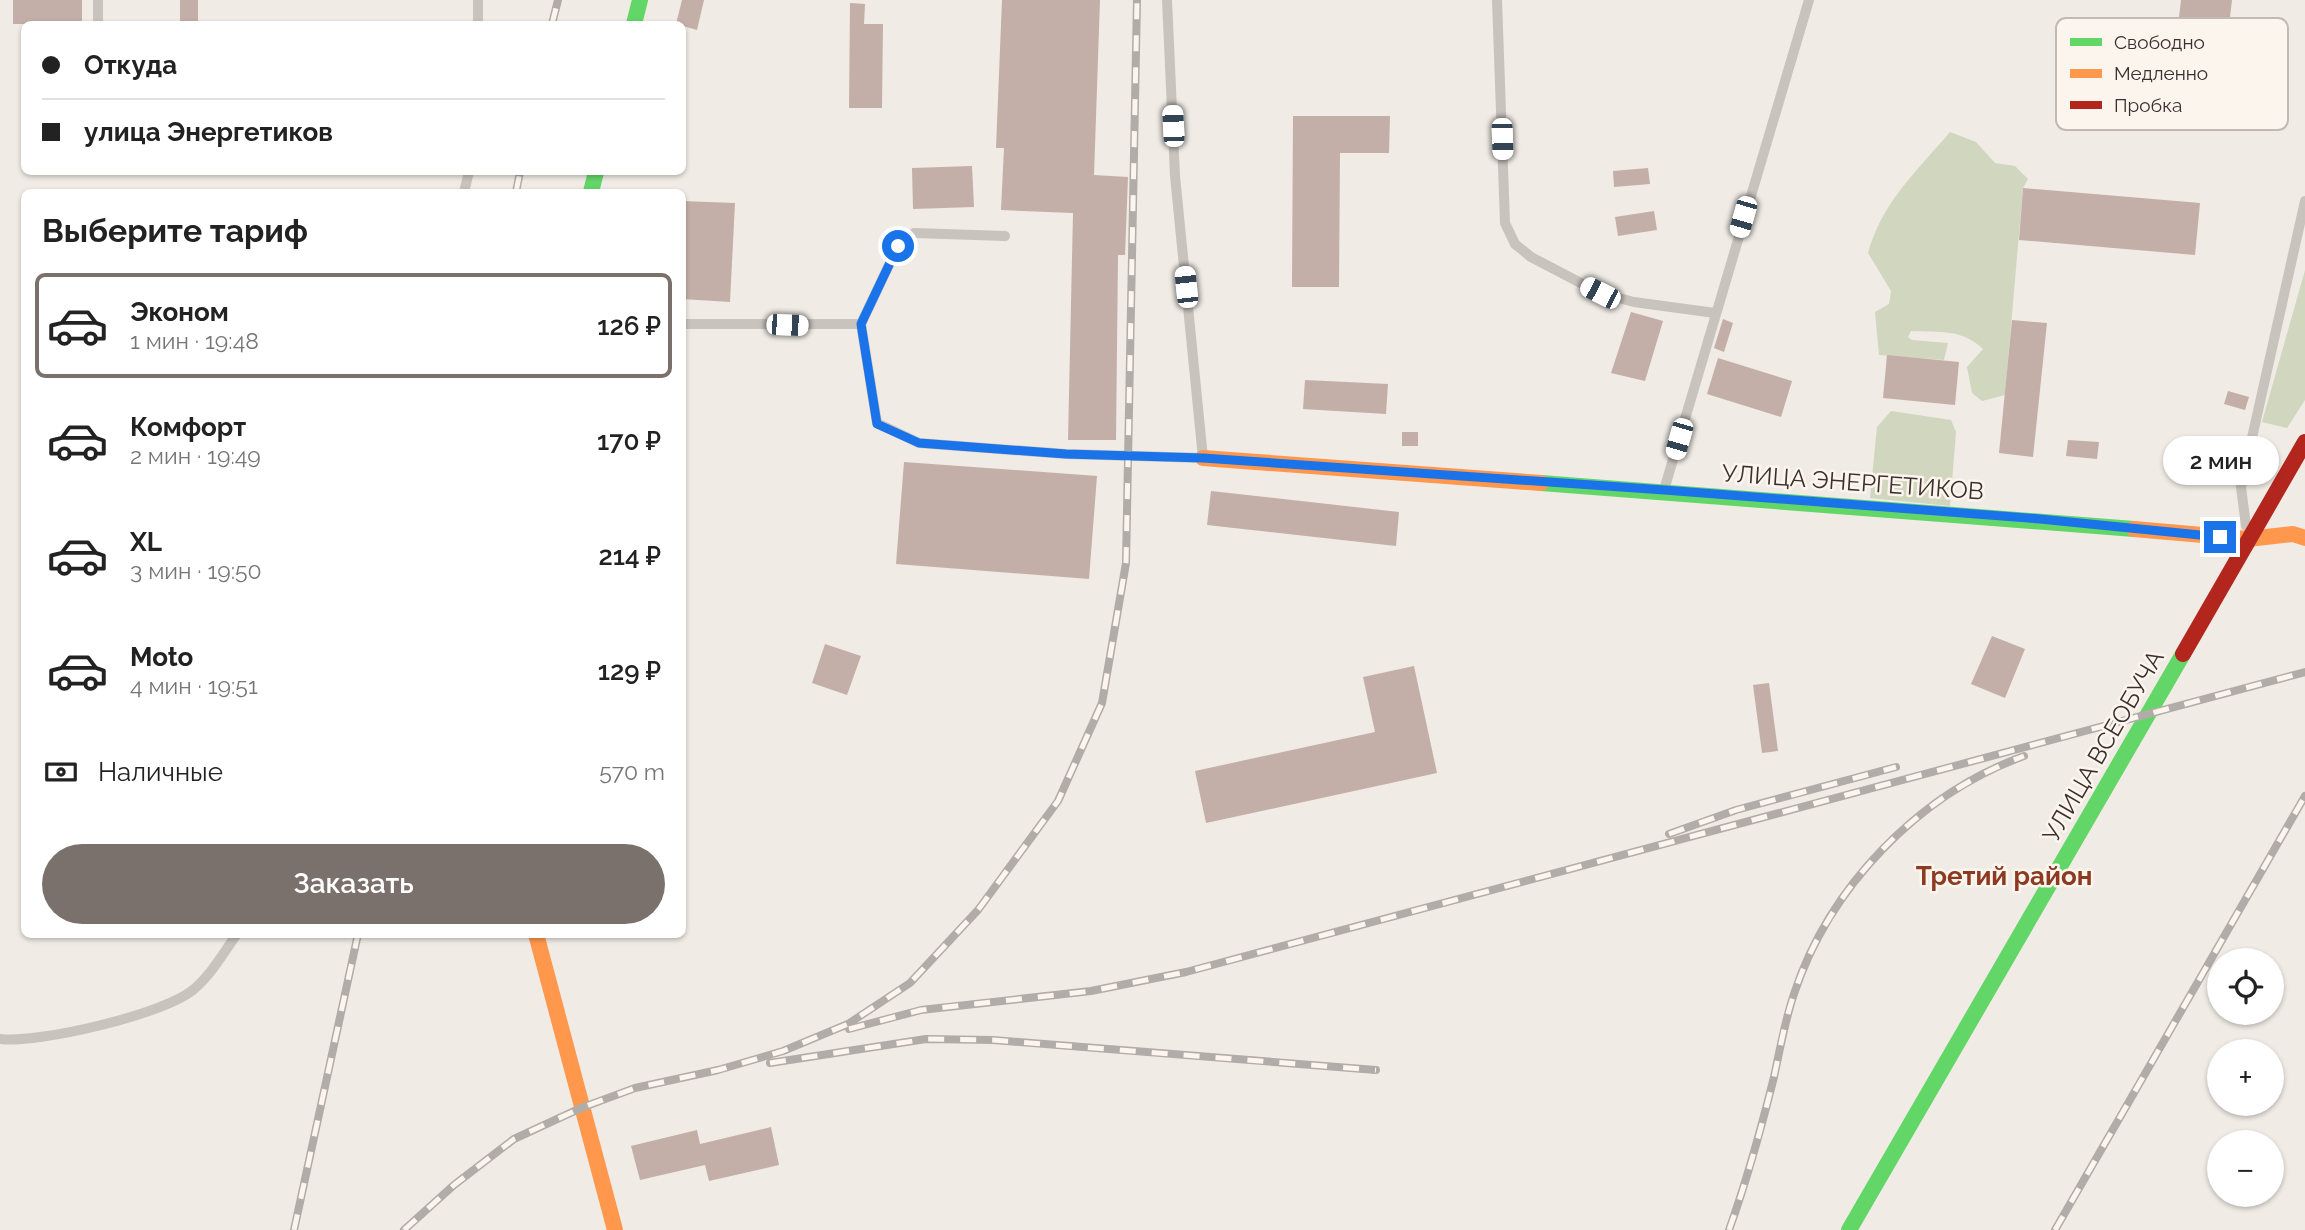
<!DOCTYPE html>
<html lang="ru">
<head>
<meta charset="utf-8">
<style>
	:root { --surface:#fff; --page:#f2f2f2; --text:#222; --muted:#767676; --line:#e0e0e0; --accent:#7a716c }
	body { margin:0; font-family:Raleway,sans-serif; background:var(--page); color:var(--text); height:100vh; display:flex; flex-direction:column; font-size:26px; white-space:nowrap }
	* { box-sizing:border-box; margin:0 }
	p { font-size:23px; color:var(--muted) }
	.icon { flex:none; width:38px; height:38px; fill:none; stroke:currentColor; stroke-width:2; stroke-linecap:round; stroke-linejoin:round }
	.map { position:relative; flex:1; overflow:hidden }
	.side { position:absolute; left:21px; top:189px; width:665px; height:749px; display:flex; flex-direction:column; background:var(--surface); border-radius:10px; box-shadow:0 2px 5px #0004 }
	.side>* { flex:none }
	.guide { position:absolute; left:21px; top:21px; width:665px; height:154px; border-radius:10px; box-shadow:0 2px 5px #0004; display:grid; align-content:center; height:154px; padding:0 21px; background:var(--surface) }
	.fabs { position:absolute; left:2207px; top:948px; display:grid; gap:14px }
	.fabs a { display:grid; place-items:center; width:77px; height:77px; border-radius:50%; background:var(--surface); box-shadow:0 2px 5px #0004; font-size:35px }
	.end { position:absolute; width:32px; height:32px; margin:-16px; border:9px solid #1a73e8; background:#fff; box-shadow:0 0 0 4px #fff }
	.from { border-radius:50% }
	.bubble { position:absolute; height:49px; border-radius:24px; background:var(--surface); box-shadow:0 2px 5px #0004; font-size:23px; font-weight:600; line-height:49px; text-align:center }
	.car { position:absolute; width:21px; height:42px; margin:-21px -10px; border-radius:9px; box-shadow:0 0 5px 2px #0007; background:linear-gradient(#fff 24%,#345 0 40%,#fff 0 76%,#345 0 86%,#fff 0) }
	.guide b { display:flex; align-items:center; gap:24px; height:66px; font-size:26px }
	.guide b+b { border-top:2px solid var(--line) }
	.guide i { width:18px; height:18px; background:var(--text) }
	ul { padding:0; list-style:none }
	li { display:flex; align-items:center; gap:21px; height:105px; margin:0 14px 10px; padding:0 7px; border:4px solid transparent; border-radius:10px }
	li div { flex:1 }
	li b { display:block; font-size:26px }
	li em { font-style:normal; font-weight:600 }
	li.current { border-color:var(--accent) }
	li>.icon { width:63px; height:63px; stroke-width:1.5 }
	h2 { padding:0 21px; font-size:32px; line-height:84px }
	.pay { display:flex; align-items:center; gap:18px; height:77px; padding:0 21px; font-size:26px }
	.pay p { margin-inline-start:auto }
	.cta { display:flex; gap:14px; margin-top:auto; padding:14px 21px }
	.cta a { flex:1; height:80px; border-radius:42px; background:var(--accent); color:#fff; font-size:28px; font-weight:600; line-height:80px; text-align:center }
	.map>svg:first-child { display:block }
	.green { fill:#d1d6bf }
	.building { fill:#c3afa7 }
	.lines { fill:none; stroke-linecap:round; stroke-linejoin:round }
	.lane { stroke:#c9c3be; stroke-width:10 }
	.fast { stroke:#63d668; stroke-width:16 }
	.slow { stroke:#ff974d; stroke-width:16 }
	.jam { stroke:#b3261e; stroke-width:16 }
	.rail-casing { stroke:#b1aca8; stroke-width:8 }
	.rail { stroke:#fbf5ee; stroke-width:5; stroke-dasharray:16; stroke-linecap:butt }
	.route { stroke:#1a73e8; stroke-width:9 }
	.labels { text-anchor:middle; dominant-baseline:central; stroke-width:5; stroke-linejoin:round; paint-order:stroke }
	.street-label { font-size:24px; fill:#3b302b; stroke:#fbf5ee }
	.neighbourhood-label { font-size:26px; font-weight:bold; fill:#8c3b22; stroke:#fbf5ee }
	.key { fill:#fbf5ee; stroke:#c1bab4; stroke-width:2 }
	.key-label { font-size:19px; fill:#3b302b }
</style>
</head>
<body>
<div class="map">
<svg width="2305" height="1230" viewBox="0 0 2305 1230">
	<rect width="100%" height="100%" fill="#f0ebe5"/>
	<!-- green -->
	<path class="green" d="M1950 132 1976 142 1995 163 2015 166 2028 179 2023 188 2005 395 1982 401 1972 393 1967 367 1983 349C1961 328 1939 333 1911 331L1908 337 1912 340 1948 343 1944 360 1879 355 1875 312 1889 304 1891 291 1868 253C1882 202 1917 171 1950 132Z
		M2305 270V400L2287 428 2262 422Z
		M1891 411 1951 420 1956 432 1950 506 1870 498 1877 427Z"/>
	<!-- building -->
	<path class="building" d="M13 0H82V24H13Z
		M180 0H198V24H180Z
		M682 0H704L697 30 676 24Z
		M1002 0H1100L1094 175 1128 177 1125 255H1118L1116 440H1068L1073 213 1001 210 1004 148H996Z
		M2181 0H2232L2219 109 2169 103Z
		M850 3 865 4 864 24H883L882 108H849Z
		M1293 116H1390L1389 153H1340L1339 287H1292Z
		M972 166 974 207 913 209 912 168Z
		M1648 168 1650 184 1614 187 1613 171Z
		M2023 188 2200 203 2195 255 2019 240Z
		M682 201 735 203 730 302 682 299Z
		M1654 211 1657 230 1618 236 1615 217Z
		M1631 312 1663 321 1645 381 1611 373Z
		M1723 319 1733 323 1724 352 1714 348Z
		M2012 320 2047 323 2033 457 1999 453Z
		M1887 355 1959 362 1955 405 1883 398Z
		M1718 358 1792 381 1781 417 1707 394Z
		M1305 380 1388 384 1386 414 1303 409Z
		M2228 391 2249 397 2245 410 2224 404Z
		M1402 432H1418V446H1402Z
		M2068 440 2099 442 2097 459 2066 456Z
		M904 462 1097 476 1089 579 896 564Z
		M1211 491 1399 512 1396 546 1207 525Z
		M1992 636 2025 649 2005 698 1971 684Z
		M825 644 861 656 847 695 812 683Z
		M1414 666 1437 773 1206 823 1195 771 1375 732 1363 677Z
		M1769 683 1778 751 1762 753 1753 685Z
		M771 1127 779 1165 709 1181 705 1165 640 1180 631 1146 697 1130 700 1144Z"/>
	<g class="lines">
		<!-- lane -->
		<path class="lane" d="M98 0V24
			M1497 0 1505 223 1515 244 1531 257 1600 293 1634 302 1715 313
			M478 24V0
			M464 192 469 172
			M682 324H861L898 246 914 233 1005 236
			M861 324 877 423 919 443 1066 454 1203 458 1175 176 1167 0
			M1664 490 1809 0
			M2246 526 2241 487 2305 201
			M0 1039C37 1044 166 1014 194 989 211 975 224 952 237 934"/>
		<!-- fast -->
		<path class="fast" d="M634 24 640 0
			M591 192 596 172
			M1541 483 2134 529
			M1849 1230 2183 654"/>
		<!-- slow -->
		<path class="slow" d="M1203 458 1541 483
			M2134 529 2248 539 2293 534 2305 538
			M536 934 615 1230"/>
		<!-- jam -->
		<path class="jam" d="M2183 654 2305 442"/>
		<defs>
			<path id="rail" d="M552 24 558 0
				M516 192 520 172
				M1669 834 1736 810 1896 767
				M849 1029 921 1010 1091 991 1186 972 2305 672
				M770 1063 926 1039 993 1040 1376 1070
				M294 1230 358 934
				M404 1230 454 1185 514 1139 581 1108 635 1088 718 1070 783 1051 848 1024 910 983 978 910 1058 801 1102 703 1126 563 1137 0
				M1729 1230C1747 1180 1761 1129 1774 1077 1780 1049 1785 1020 1794 994 1829 887 1919 794 2024 756
				M2055 1230 2305 796"/>
		</defs>
		<!-- rail casing -->
		<use href="#rail" class="rail-casing"/>
		<!-- rail -->
		<use href="#rail" class="rail"/>
	</g>
	<g class="lines">
		<!-- route -->
		<path class="route" d="M898 246 861 324 877 424 919 443 1066 454 1203 458 1664 490 2040 519 2220 537"/>
	</g>
	<g class="labels">
		<!-- street labels -->
		<g class="street-label">
			<text transform="translate(1853 482) rotate(4)">УЛИЦА ЭНЕРГЕТИКОВ</text>
			<text transform="translate(2103 746) rotate(-60)">УЛИЦА ВСЕОБУЧА</text>
		</g>
		<!-- neighbourhood labels -->
		<g class="neighbourhood-label">
			<text x="2004" y="876">Третий район</text>
		</g>
	</g>
	<!-- legend -->
	<rect x="2056" y="18" width="232" height="112" rx="10" class="key"/>
	<rect x="2070" y="38" width="32" height="8" fill="#63d668"/>
	<rect x="2070" y="69" width="32" height="9" fill="#ff974d"/>
	<rect x="2070" y="101" width="32" height="8" fill="#b3261e"/>
	<g class="key-label">
		<text x="2114" y="49">Свободно</text>
		<text x="2114" y="80">Медленно</text>
		<text x="2114" y="112">Пробка</text>
	</g>
</svg>
<div class="fabs">
<a><svg class="icon" aria-label="locate" viewBox="0 0 24 24"><circle cx="12" cy="12" r="6"/><path d="M12 2v4M12 18v4M2 12h4M18 12h4"/></svg></a>
<a>+</a>
<a>−</a>
</div>
<i class="end from" style="left:898px;top:246px"></i>
<i class="end" style="left:2220px;top:537px"></i>
<div class="bubble" style="left:2163px;top:436px;width:116px">2 мин</div>
<i class="car" style="left:1173px;top:126px;rotate:357deg"></i>
<i class="car" style="left:1502px;top:139px;rotate:178deg"></i>
<i class="car" style="left:1743px;top:217px;rotate:196deg"></i>
<i class="car" style="left:1186px;top:287px;rotate:354deg"></i>
<i class="car" style="left:1600px;top:293px;rotate:297deg"></i>
<i class="car" style="left:787px;top:325px;rotate:92deg"></i>
<i class="car" style="left:1679px;top:439px;rotate:196deg"></i>
<div class="guide">
<b><i class="from"></i>Откуда</b>
<b><i></i>улица Энергетиков</b>
</div>
<section class="side">
<h2>Выберите тариф</h2>
<ul>
<li class="current"><svg class="icon" aria-label="car" viewBox="0 0 24 24"><path d="M5 17H2v-5l4-1 3-4h7l3 4 3 1v5h-3M9 17h6M6 11h13"/><circle cx="7" cy="17" r="2"/><circle cx="17" cy="17" r="2"/></svg><div><b>Эконом</b><p>1 мин · 19:48</p></div><em>126 ₽</em></li>
<li><svg class="icon" aria-label="car" viewBox="0 0 24 24"><path d="M5 17H2v-5l4-1 3-4h7l3 4 3 1v5h-3M9 17h6M6 11h13"/><circle cx="7" cy="17" r="2"/><circle cx="17" cy="17" r="2"/></svg><div><b>Комфорт</b><p>2 мин · 19:49</p></div><em>170 ₽</em></li>
<li><svg class="icon" aria-label="car" viewBox="0 0 24 24"><path d="M5 17H2v-5l4-1 3-4h7l3 4 3 1v5h-3M9 17h6M6 11h13"/><circle cx="7" cy="17" r="2"/><circle cx="17" cy="17" r="2"/></svg><div><b>XL</b><p>3 мин · 19:50</p></div><em>214 ₽</em></li>
<li><svg class="icon" aria-label="car" viewBox="0 0 24 24"><path d="M5 17H2v-5l4-1 3-4h7l3 4 3 1v5h-3M9 17h6M6 11h13"/><circle cx="7" cy="17" r="2"/><circle cx="17" cy="17" r="2"/></svg><div><b>Moto</b><p>4 мин · 19:51</p></div><em>129 ₽</em></li>
</ul>
<div class="pay"><svg class="icon" aria-label="cash" viewBox="0 0 24 24"><path d="M3 7h18v10H3z"/><circle cx="12" cy="12" r="2"/></svg>Наличные<p>570 m</p></div>
<div class="cta"><a>Заказать</a></div>
</section>
</div>
</body>
</html>
